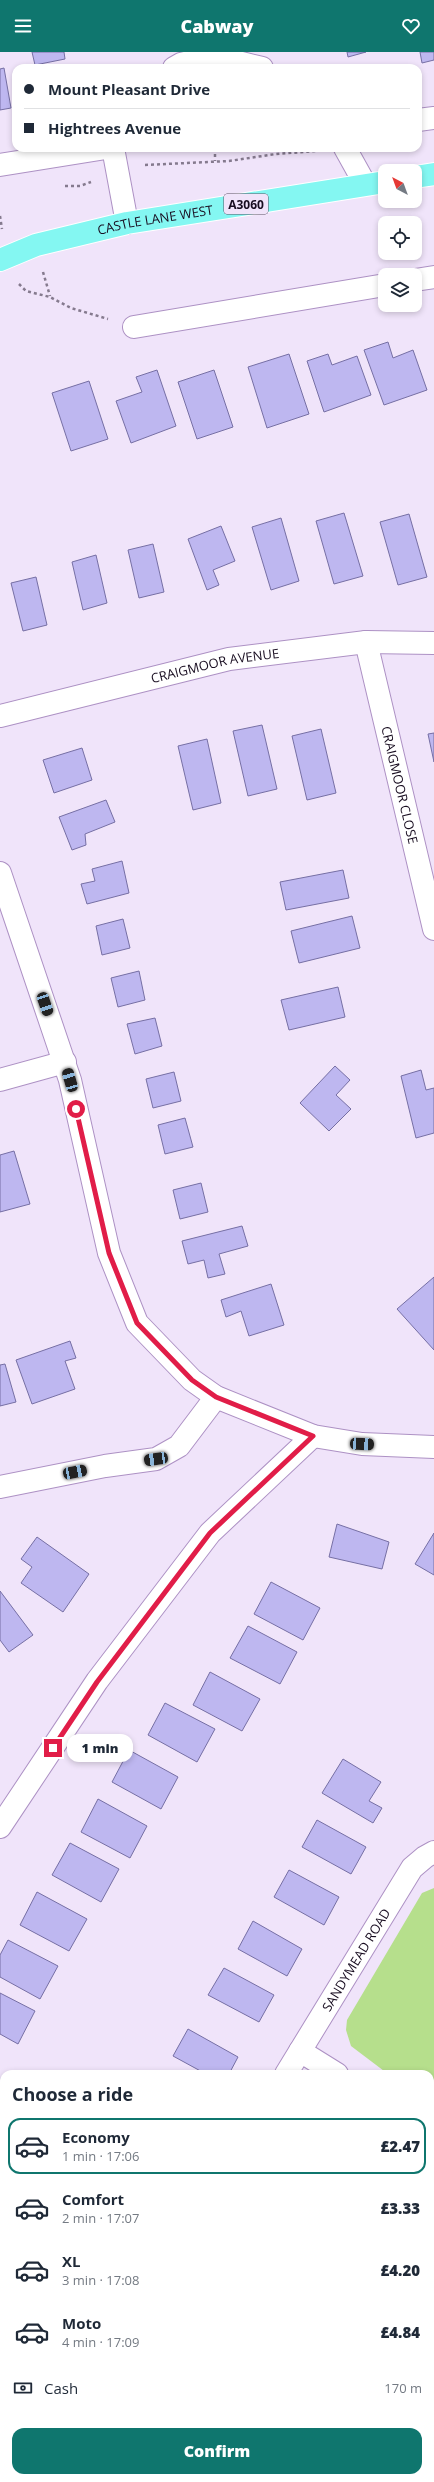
<!DOCTYPE html>
<html lang="en">
<head>
<meta charset="utf-8">
<style>
	:root { --surface:#fff; --page:#f6f6f7; --text:#1f2937; --muted:#747a83; --line:#e0e1e3; --accent:#0f766e }
	body { margin:0; font-family:"Open Sans",sans-serif; background:var(--page); color:var(--text); height:100vh; display:flex; flex-direction:column; font-size:15px; white-space:nowrap }
	* { box-sizing:border-box; margin:0 }
	p { font-size:13px; color:var(--muted) }
	.icon { flex:none; width:22px; height:22px; fill:none; stroke:currentColor; stroke-width:2; stroke-linecap:round; stroke-linejoin:round }
	.map { position:relative; flex:1; overflow:hidden }
	.side { position:absolute; left:0px; top:2018px; width:434px; height:412px; display:flex; flex-direction:column; background:var(--surface); border-radius:12px 12px 0 0; box-shadow:0 2px 6px #0003 }
	.side>* { flex:none }
	.hud { position:absolute; left:12px; top:12px; width:410px; height:88px; border-radius:12px; box-shadow:0 2px 6px #0003; display:grid; align-content:center; height:88px; padding:0 12px; background:var(--surface) }
	.needle { width:26px; rotate:319deg }
	.fabs { position:absolute; left:378px; top:112px; display:grid; gap:8px }
	.fabs a { display:grid; place-items:center; width:44px; height:44px; border-radius:8px; background:var(--surface); box-shadow:0 2px 6px #0003; font-size:20px }
	.end { position:absolute; width:18px; height:18px; margin:-9px; border:5px solid #e11d48; background:#fff; box-shadow:0 0 0 2px #fff }
	.from { border-radius:50% }
	.bubble { position:absolute; height:28px; border-radius:12px; background:var(--surface); box-shadow:0 2px 6px #0003; font-size:13px; font-weight:800; line-height:28px; text-align:center }
	.car { position:absolute; width:12px; height:24px; margin:-12px -6px; border-radius:5px; box-shadow:0 0 3px 1px #0007; background:linear-gradient(#222 24%,#8ab4d8 0 40%,#222 0 76%,#8ab4d8 0 86%,#222 0) }
	.hud b { display:flex; align-items:center; gap:14px; height:38px; font-size:15px }
	.hud b+b { border-top:1px solid var(--line) }
	.hud i { width:10px; height:10px; background:var(--text) }
	ul { padding:0; list-style:none }
	li { display:flex; align-items:center; gap:12px; height:56px; margin:0 8px 6px; padding:0 4px; border:2px solid transparent; border-radius:12px }
	li div { flex:1 }
	li b { display:block; font-size:15px }
	li em { font-style:normal; font-weight:800 }
	li.on { border-color:var(--accent) }
	li>.icon { width:36px; height:36px; stroke-width:1.5 }
	h2 { padding:0 12px; font-size:18px; line-height:48px }
	.pay { display:flex; align-items:center; gap:10px; height:44px; padding:0 12px; font-size:15px }
	.pay p { margin-inline-start:auto }
	.cta { display:flex; gap:8px; margin-top:auto; padding:8px 12px }
	.cta a { flex:1; height:46px; border-radius:12px; background:var(--accent); color:#fff; font-size:16px; font-weight:800; line-height:46px; text-align:center }
	header { display:flex; justify-content:space-between; align-items:center; height:52px; padding:0 12px; background:var(--accent); color:#fff; font-size:18px; font-weight:800 }
	.map>svg:first-child { display:block }
	.green { fill:#b6df8c }
	.forest { fill:#81b935 }
	.building { fill:#beb7f0; stroke:#766fa4 }
	.lines { fill:none; stroke-linecap:round; stroke-linejoin:round }
	.minor-casing { stroke:#ad91c4; stroke-width:24 }
	.major-casing { stroke:#fff; stroke-width:24 }
	.path { stroke:#857a8e; stroke-width:2.5; stroke-dasharray:3 3; stroke-linecap:butt }
	.minor { stroke:#fff; stroke-width:22 }
	.major { stroke:#84f7f2; stroke-width:22 }
	.route { stroke:#e11d48; stroke-width:5 }
	.labels { text-anchor:middle; dominant-baseline:central; stroke-width:3; stroke-linejoin:round; paint-order:stroke }
	.shield { fill:#f0e4fa; stroke:#594e61; stroke-width:1 }
	.shield-label { font-size:12px; font-weight:bold; fill:#180d20 }
	.street-label { font-size:13px; fill:#180d20; stroke:#f0e4fa }
</style>
</head>
<body>
<header><svg class="icon" aria-label="menu" viewBox="0 0 24 24"><path d="M4 6h16M4 12h16M4 18h16"/></svg>Cabway<svg class="icon" aria-label="heart" viewBox="0 0 24 24"><path d="M12 20l-8-8c-3-5 5-10 8-4 3-6 11-1 8 4z"/></svg></header>
<div class="map">
<svg width="434" height="2430" viewBox="0 0 434 2430">
	<rect width="100%" height="100%" fill="#f0e4fa"/>
	<!-- green -->
	<path class="green" d="M434 1836V2054L430 2051V2022H388L351 1994 346 1978 347 1968 422 1841Z"/>
	<!-- forest -->
	<path class="forest" d="M4 2368V2426H187L192 2430H0V2374Z"/>
	<!-- building -->
	<path class="building" d="M32 0H64L65 7 35 13Z
		M347 0H366L348 5Z
		M420 0H434V8L422 11Z
		M4 16 11 56 0 58V17Z
		M388 290 393 306 413 298 427 338 384 353 364 298Z
		M289 302 309 362 267 376 248 315Z
		M328 302 332 313 357 304 371 343 324 360 307 309Z
		M157 318 176 374 131 391 116 349 142 340 136 325Z
		M214 318 233 375 197 387 178 330Z
		M89 329 108 387 71 399 52 341Z
		M344 461 363 524 334 532 316 469Z
		M409 462 427 525 398 533 380 470Z
		M281 466 299 529 271 538 252 475Z
		M221 474 235 509 213 518 219 533 207 538 188 487Z
		M153 492 164 540 139 546 128 498Z
		M96 503 107 551 83 558 72 510Z
		M36 525 47 573 23 579 11 531Z
		M262 673 277 737 248 744 233 679Z
		M321 677 336 741 307 748 292 684Z
		M434 681V710L428 682Z
		M207 687 221 751 193 758 178 694Z
		M82 696 92 728 54 741 43 708Z
		M106 748 115 770 85 782 86 793 72 798 59 765Z
		M122 809 129 841 87 852 81 832 95 829 92 817Z
		M343 818 349 846 286 858 280 830Z
		M352 864 360 896 299 911 291 879Z
		M123 867 130 896 102 903 96 874Z
		M139 919 145 948 118 955 111 926Z
		M338 935 345 965 289 978 281 948Z
		M155 966 162 994 135 1002 127 972Z
		M335 1014 350 1028 336 1043 351 1057 329 1079 300 1051Z
		M421 1018 426 1038 434 1036V1081L416 1086 401 1024Z
		M174 1020 181 1049 153 1056 146 1027Z
		M185 1066 193 1095 165 1102 158 1073Z
		M14 1099 30 1152 0 1160V1103Z
		M201 1131 208 1160 180 1167 173 1138Z
		M242 1174 248 1194 219 1202 225 1222 208 1226 204 1208 188 1212 182 1189Z
		M434 1225V1298L397 1257Z
		M271 1232 284 1273 249 1284 241 1259 226 1265 221 1248Z
		M70 1289 76 1306 65 1309 75 1337 32 1352 16 1308Z
		M5 1312 16 1350 0 1354V1313Z
		M337 1472 389 1490 382 1517 329 1505Z
		M434 1481V1523L415 1512Z
		M37 1485 89 1522 63 1560 21 1531 32 1515 21 1507Z
		M271 1530 320 1556 303 1588 254 1562Z
		M0 1539 33 1583 9 1600 0 1588Z
		M248 1574 297 1600 280 1632 230 1606Z
		M210 1620 260 1647 242 1679 193 1653Z
		M165 1651 215 1677 197 1710 148 1683Z
		M129 1698 178 1725 161 1757 112 1730Z
		M343 1707 381 1730 369 1749 382 1756 373 1771 322 1741Z
		M98 1747 147 1774 130 1806 81 1780Z
		M317 1768 366 1795 351 1822 302 1795Z
		M70 1791 119 1817 101 1850 52 1823Z
		M289 1818 339 1845 324 1873 274 1845Z
		M37 1840 87 1867 69 1899 20 1873Z
		M253 1869 302 1897 287 1924 238 1897Z
		M8 1888 58 1914 40 1947 0 1925V1903Z
		M224 1916 274 1943 259 1970 208 1943Z
		M0 1941 35 1959 18 1992 0 1982Z
		M188 1977 238 2005 229 2022H206L173 2004Z
		M4 2174V2201L0 2199V2181Z
		M434 2220V2266L430 2264V2226Z
		M376 2426H416L414 2430H374Z"/>
	<g class="lines">
		<defs>
			<g id="minor">
				<path d="M174 16 181 12 213 4 262 16"/>
				<path d="M418 68 434 66"/>
				<path d="M113 96 127 171"/>
				<path d="M345 96 365 132"/>
				<path d="M0 113 106 96"/>
				<path d="M415 228 434 225"/>
				<path d="M134 275 385 233"/>
				<path id="s1" d="M366 590 434 877"/>
				<path id="s2" d="M0 664 229 607 366 590 434 591"/>
				<path d="M0 821 70 1028 109 1201 137 1271 192 1328 216 1345 313 1384 362 1392 434 1395"/>
				<path d="M0 1028 65 1010"/>
				<path d="M0 1435 105 1414 156 1407 179 1394 216 1345"/>
				<path d="M0 1775 97 1629 210 1481 313 1384"/>
				<path d="M300 1999 337 2022"/>
				<path id="s3" d="M286 2022 412 1816 425 1805 434 1800"/>
				<path d="M430 2079 434 2082"/>
				<path d="M0 2269 4 2271"/>
				<path d="M256 2426 261 2430"/>
			</g>
			<g id="major">
				<path d="M415 125 434 122"/>
				<path id="s4" d="M0 208 36 193 127 171 385 130"/>
			</g>
		</defs>
		<!-- minor casing -->
		<use href="#minor" class="minor-casing"/>
		<!-- major casing -->
		<use href="#major" class="major-casing"/>
		<!-- path -->
		<path class="path" d="M215 96V109
			M145 113 229 109 276 102 317 99
			M65 134H80L91 130
			M0 164 2 177
			M43 220 50 244
			M19 232 26 239 50 245 71 256 108 267"/>
		<!-- minor -->
		<use href="#minor" class="minor"/>
		<!-- major -->
		<use href="#major" class="major"/>
	</g>
	<g class="lines">
		<!-- route -->
		<path class="route" d="M53 1696 97 1630 210 1481 313 1384 216 1345 192 1328 137 1271 109 1201 76 1057"/>
	</g>
	<g class="labels">
		<!-- shield labels -->
		<rect class="shield" x="224" y="142" width="44" height="20" rx="3"/>
		<g class="shield-label">
			<text x="246" y="152">A3060</text>
		</g>
		<!-- street labels -->
		<g class="street-label">
			<text stroke="none"><textPath href="#s4" startOffset="161">CASTLE LANE WEST</textPath></text>
			<text stroke="none"><textPath href="#s2" startOffset="221">CRAIGMOOR AVENUE</textPath></text>
			<text stroke="none"><textPath href="#s1" startOffset="147">CRAIGMOOR CLOSE</textPath></text>
			<text stroke="none"><textPath href="#s3" startOffset="134">SANDYMEAD ROAD</textPath></text>
		</g>
	</g>
</svg>
<div class="fabs">
<a><svg class="needle" viewBox="-14 -14 28 28"><path d="M0-13l5 13h-10z" fill="#e53935"/><path d="M0 13l5-13h-10z" fill="#747a83"/></svg></a>
<a><svg class="icon" aria-label="locate" viewBox="0 0 24 24"><circle cx="12" cy="12" r="6"/><path d="M12 2v4M12 18v4M2 12h4M18 12h4"/></svg></a>
<a><svg class="icon" aria-label="layers" viewBox="0 0 24 24"><path d="M12 4l9 5-9 5-9-5zM3 14l9 5 9-5"/></svg></a>
</div>
<i class="end from" style="left:76px;top:1057px"></i>
<i class="end" style="left:53px;top:1696px"></i>
<div class="bubble" style="left:67px;top:1682px;width:66px">1 min</div>
<i class="car" style="left:45px;top:952px;rotate:161deg"></i>
<i class="car" style="left:70px;top:1028px;rotate:344deg"></i>
<i class="car" style="left:362px;top:1392px;rotate:93deg"></i>
<i class="car" style="left:156px;top:1407px;rotate:262deg"></i>
<i class="car" style="left:75px;top:1420px;rotate:79deg"></i>
<div class="hud">
<b><i class="from"></i>Mount Pleasant Drive</b>
<b><i></i>Hightrees Avenue</b>
</div>
<section class="side">
<h2>Choose a ride</h2>
<ul>
<li class="on"><svg class="icon" aria-label="car" viewBox="0 0 24 24"><path d="M5 17H2v-5l4-1 3-4h7l3 4 3 1v5h-3M9 17h6M6 11h13"/><circle cx="7" cy="17" r="2"/><circle cx="17" cy="17" r="2"/></svg><div><b>Economy</b><p>1 min · 17:06</p></div><em>£2.47</em></li>
<li><svg class="icon" aria-label="car" viewBox="0 0 24 24"><path d="M5 17H2v-5l4-1 3-4h7l3 4 3 1v5h-3M9 17h6M6 11h13"/><circle cx="7" cy="17" r="2"/><circle cx="17" cy="17" r="2"/></svg><div><b>Comfort</b><p>2 min · 17:07</p></div><em>£3.33</em></li>
<li><svg class="icon" aria-label="car" viewBox="0 0 24 24"><path d="M5 17H2v-5l4-1 3-4h7l3 4 3 1v5h-3M9 17h6M6 11h13"/><circle cx="7" cy="17" r="2"/><circle cx="17" cy="17" r="2"/></svg><div><b>XL</b><p>3 min · 17:08</p></div><em>£4.20</em></li>
<li><svg class="icon" aria-label="car" viewBox="0 0 24 24"><path d="M5 17H2v-5l4-1 3-4h7l3 4 3 1v5h-3M9 17h6M6 11h13"/><circle cx="7" cy="17" r="2"/><circle cx="17" cy="17" r="2"/></svg><div><b>Moto</b><p>4 min · 17:09</p></div><em>£4.84</em></li>
</ul>
<div class="pay"><svg class="icon" aria-label="cash" viewBox="0 0 24 24"><path d="M3 7h18v10H3z"/><circle cx="12" cy="12" r="2"/></svg>Cash<p>170 m</p></div>
<div class="cta"><a>Confirm</a></div>
</section>
</div>
</body>
</html>
